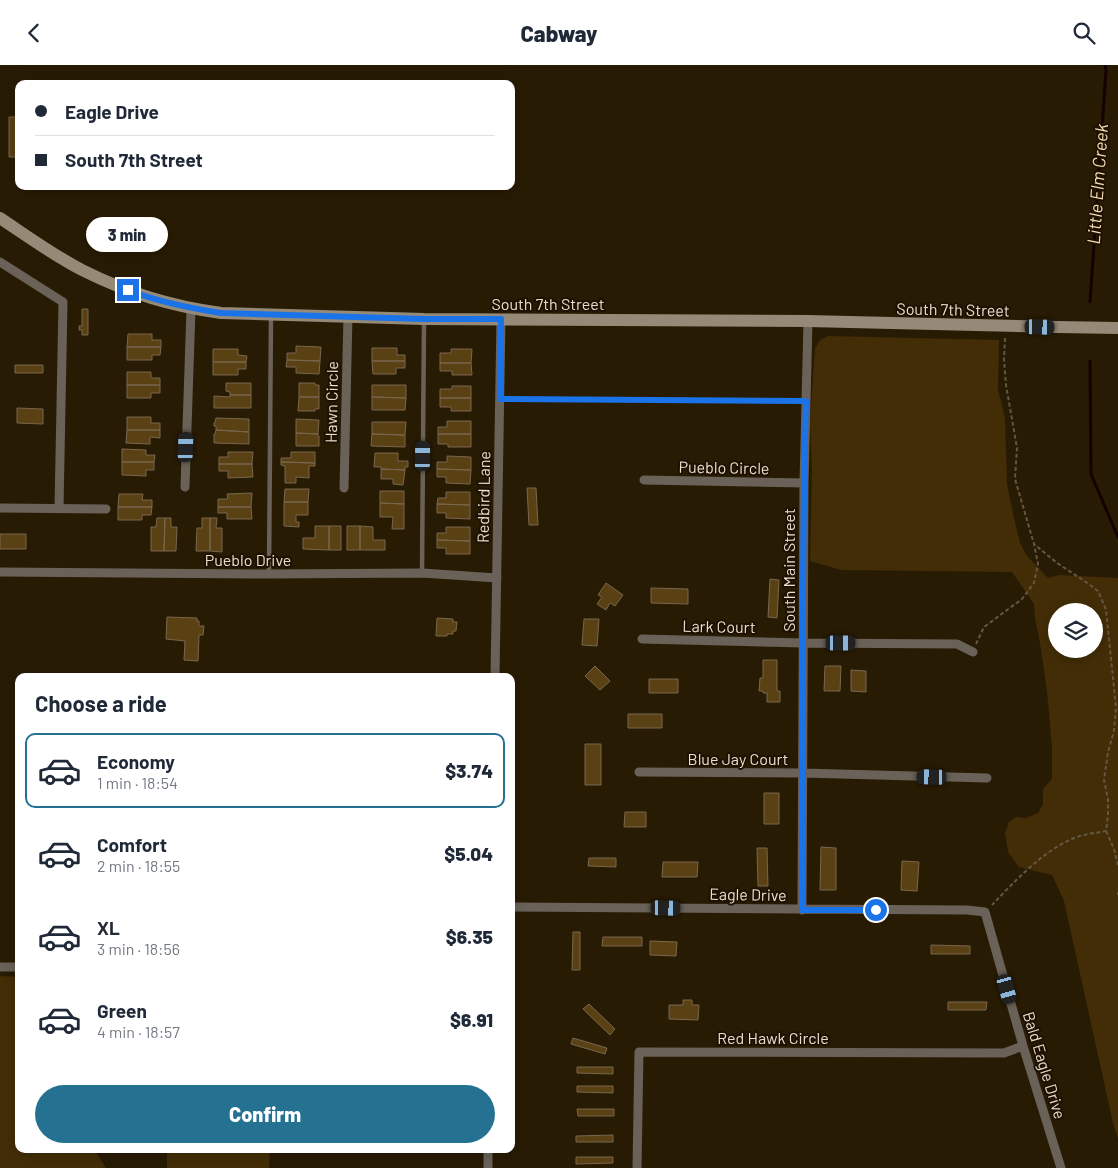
<!DOCTYPE html>
<html lang="en">
<head>
<meta charset="utf-8">
<style>
	:root { --surface:#fff; --page:#f2f2f3; --text:#1f2937; --muted:#747a83; --line:#e0e1e3; --accent:#247191 }
	body { margin:0; font-family:Barlow,sans-serif; background:var(--page); color:var(--text); height:100vh; display:flex; flex-direction:column; font-size:19px; white-space:nowrap }
	* { box-sizing:border-box; margin:0 }
	p { font-size:16px; color:var(--muted) }
	.icon { flex:none; width:28px; height:28px; fill:none; stroke:currentColor; stroke-width:2; stroke-linecap:round; stroke-linejoin:round }
	.map { position:relative; flex:1; overflow:hidden }
	.drawer { position:absolute; left:15px; top:608px; width:500px; height:480px; display:flex; flex-direction:column; background:var(--surface); border-radius:10px; box-shadow:0 2px 12px #0003 }
	.drawer>* { flex:none }
	.top-card { position:absolute; left:15px; top:15px; width:500px; height:110px; border-radius:10px; box-shadow:0 2px 12px #0003; display:grid; align-content:center; height:110px; padding:0 20px; background:var(--surface) }
	.buttons { position:absolute; left:1048px; top:538px; display:grid; gap:10px }
	.buttons a { display:grid; place-items:center; width:55px; height:55px; border-radius:50%; background:var(--surface); box-shadow:0 2px 12px #0003; font-size:25px }
	.end { position:absolute; width:22px; height:22px; margin:-11px; border:6px solid #1a73e8; background:#fff; box-shadow:0 0 0 2px #fff }
	.from { border-radius:50% }
	.bubble { position:absolute; height:35px; border-radius:18px; background:var(--surface); box-shadow:0 2px 12px #0003; font-size:16px; font-weight:800; line-height:35px; text-align:center }
	.car { position:absolute; width:15px; height:30px; margin:-15px -8px; border-radius:6px; box-shadow:0 0 4px 1px #0007; background:linear-gradient(#222 24%,#8ab4d8 0 40%,#222 0 76%,#8ab4d8 0 86%,#222 0) }
	.top-card b { display:flex; align-items:center; gap:18px; height:48px; font-size:19px }
	.top-card b+b { border-top:1px solid var(--line) }
	.top-card i { width:12px; height:12px; background:var(--text) }
	ul { padding:0; list-style:none }
	li { display:flex; align-items:center; gap:15px; height:75px; margin:0 10px 8px; padding:0 10px; border:2px solid transparent; border-radius:10px }
	li div { flex:1 }
	li b { display:block; font-size:19px }
	li em { font-style:normal; font-weight:800 }
	li.selected { border-color:var(--accent) }
	li>.icon { width:45px; height:45px; stroke-width:1.5 }
	h2 { padding:0 20px; font-size:22px; line-height:60px }
	.cta { display:flex; gap:10px; margin-top:auto; padding:10px 20px }
	.cta a { flex:1; height:58px; border-radius:30px; background:var(--accent); color:#fff; font-size:20px; font-weight:800; line-height:58px; text-align:center }
	header { display:flex; justify-content:space-between; align-items:center; height:65px; padding:0 20px; background:var(--surface); font-size:22px; font-weight:800 }
	.map>svg:first-child { display:block }
	.green { fill:#422d06; fill-rule:evenodd }
	.lines { fill:none; stroke-linecap:round; stroke-linejoin:round }
	.stream { stroke:#160000; stroke-width:3 }
	.building { fill:#5a4114; stroke:#78674e }
	.path { stroke:#635743; stroke-width:2; stroke-dasharray:4 2.5; stroke-linecap:butt }
	.service { stroke:#6a6258; stroke-width:4.5 }
	.minor { stroke:#6a6258; stroke-width:9 }
	.secondary { stroke:#958a78; stroke-width:12 }
	.route { stroke:#1a73e8; stroke-width:6 }
	.labels { text-anchor:middle; dominant-baseline:central; stroke-width:4; stroke-linejoin:round; paint-order:stroke }
	.street-label { font-size:16px; fill:#e8dfd1; stroke:#1f1100 }
	.water-label { font-size:18px; font-style:italic; fill:#f7ddb6; stroke:#1f1100 }
</style>
</head>
<body>
<header><svg class="icon" aria-label="back" viewBox="0 0 24 24"><path d="M15 5l-7 7 7 7"/></svg>Cabway<svg class="icon" aria-label="search" viewBox="0 0 24 24"><circle cx="10" cy="10" r="6"/><path d="M15 15l6 6"/></svg></header>
<div class="map">
<svg width="1118" height="1103" viewBox="0 0 1118 1103">
	<rect width="100%" height="100%" fill="#281b04"/>
	<!-- green -->
	<path class="green" d="M828 271 999 275 998 324 1005 353 1007 419 1014 453 1020 478 1027 491 1048 513 1059 510 1118 513V1074L1113 1058 1064 836 1052 810 1019 802 1008 787 1005 768 1009 757 1016 752 1026 753 1038 748 1043 739V724L1052 714V682L1047 626 1041 584 1035 553 1034 539 1012 507 841 505 810 496 812 405 810 360 813 312 815 284 820 275ZM1056 546H1094V584H1056Z
		M0 911 19 912V1084H94L106 1103H0Z
		M167 1084H270L269 1103H167Z"/>
	<g class="lines">
		<!-- stream -->
		<path class="stream" d="M1090 237 1106 6 1105 0
			M1090 296 1091 409 1118 472"/>
	</g>
	<!-- building -->
	<path class="building" d="M9 52H19V92H9Z
		M82 244H88V270H82V265H79V261H82Z
		M128 269H152V275H161V282H127Z
		M296 281 321 282 320 296 287 295V288H296Z
		M127 282H161L160 290H152V295H127Z
		M372 283H397V290H405V296H372Z
		M213 284H238V290L247 291 246 297H213Z
		M451 284H472L471 298H440V288H451Z
		M287 295 320 296 319 309 296 308V302H286Z
		M372 296H405V303H396V309H373Z
		M213 297H246V304H238V310H213Z
		M440 298H471L472 310H452V306H440Z
		M15 300H43V308H15Z
		M127 307H151V313H160V320H127Z
		M226 318H251V330H230V327L226 326Z
		M299 318H315V320H319V332H299Z
		M127 320H160V328H151V333H127Z
		M372 320H406V333L372 332Z
		M452 321H471V333H440V324H452Z
		M230 330H251V343H214V331L230 332Z
		M299 332H319V344H315V346H298Z
		M372 332 406 333 405 345H372Z
		M440 333H471V346H451V342H440Z
		M17 343 43 344V359L17 358Z
		M127 352H151V358H160V365H127Z
		M216 353 249 354V367L216 365V361H214V358H215Z
		M296 354 319 355 318 369 296 368Z
		M447 356H471V369H438V362H447Z
		M372 357H406L405 370 372 369Z
		M127 365H160V373L150 372V379L126 378Z
		M216 365 249 367V379L214 378V369H215Z
		M296 368 318 369V371H319V381H296Z
		M372 369 405 370V382L371 381Z
		M438 369H471V382H448V379H438Z
		M122 384 146 385V390H155L154 397H122Z
		M228 387H253L252 399H219V392H228Z
		M291 387H315V398L281 397V393H291Z
		M375 388H398V396H408V402H405V405L381 404V402H374Z
		M447 391 471 392V405L437 404V397H447Z
		M122 397H154V405H146V411L122 410Z
		M281 397 315 398V401H309V413L296 412V418H285V401L281 400Z
		M219 399H252L253 412 228 413V406H219Z
		M381 404 405 405 403 420 393 419V414H381Z
		M437 404 471 405 470 419 446 418V412H437Z
		M527 423H536L538 460H529Z
		M285 424H309L308 437H284Z
		M380 426H404V439L380 438Z
		M446 427H470V440L437 439 438 433H446Z
		M252 428 251 442H218V434H228L227 429Z
		M119 429H143L142 435H152V442H118Z
		M284 437H308V450H296V457H299V462L284 461Z
		M380 438 404 439V464H392L393 452H380Z
		M437 439 470 440V454L446 453V448H437Z
		M118 442H152L151 450H142V455H118Z
		M218 442H251L252 454H227V448H218Z
		M157 453H165L164 486H151V462H156Z
		M165 453H171V462H177L176 486H164Z
		M202 453H210V486H196L197 463H202Z
		M210 453H217L216 463H222V487L210 486Z
		M315 461H329V485L303 484V473H315Z
		M329 461H341V485H329Z
		M347 461H360V485H347Z
		M360 461 373 462V475H385V485H360Z
		M446 462H470V476L437 475V468H446Z
		M0 469H26V484H0Z
		M437 475 470 476V489H446V483H437Z
		M770 514 779 515 777 553 768 552Z
		M606 518 623 530 615 541 610 538 606 545 597 539 602 532 598 530Z
		M651 523 688 524V539L651 538Z
		M167 552 197 553V556H199V561H204L203 570H199L198 596 184 595 185 576 166 574Z
		M437 553 453 554V557H457L456 566H453V569H447V571H436Z
		M584 554H599L597 581 582 580Z
		M763 595H777V626H780V637H767V628H763V626H759L760 613H763Z
		M595 601 610 616 600 625 585 611Z
		M825 601H841L840 626H824Z
		M851 605 866 606V627L851 626Z
		M649 614H678V628H649Z
		M628 649H662V663H628Z
		M585 679H601V720H585Z
		M764 728H779V759H764Z
		M625 747H646V762H624Z
		M821 782 836 783V825H820Z
		M757 783H767L768 821H758Z
		M589 793H616V802L588 801Z
		M902 796 919 797 917 826 901 825Z
		M663 797H698L697 812H662Z
		M573 867H580V905H572Z
		M603 872H642V881H602Z
		M650 876 677 877 676 891 650 890Z
		M931 880 970 881V889H931Z
		M683 935H692V940H699L698 955 669 954V940H683Z
		M948 937H987L986 945H948Z
		M589 939 615 964 610 970 583 944Z
		M573 973 607 983 605 989 571 979Z
		M577 1002H613V1009L577 1008Z
		M577 1021H613V1028L577 1027Z
		M577 1044H614V1051H578Z
		M613 1070V1077H576V1071Z
		M576 1092H613V1098L576 1099Z"/>
	<g class="lines">
		<!-- path -->
		<path class="path" d="M1005 273 1004 294 1006 320 1017 383 1015 414 1034 479
			M976 579 984 562 1022 534 1034 518 1038 499 1034 479 1057 498 1086 517 1098 526 1106 545 1116 642 1114 666 1108 687 1104 715 1108 734V749L1106 766C1096 768 1083 769 1072 774 1043 786 1014 817 992 840
			M1106 766 1114 784 1118 801
			M1118 827V830"/>
		<!-- service -->
		<path class="service" d="M500 334 806 336
			M422 508 424 255
			M269 509 271 251"/>
		<!-- minor -->
		<path class="minor" d="M0 197 63 237 59 443
			M644 415 804 418
			M185 422 191 244
			M344 423 348 251
			M0 443 106 444
			M0 507 269 509 422 508 497 513
			M642 574 803 578 957 579 973 587
			M495 611 501 254
			M639 707 803 708 987 713
			M511 842 967 845 985 847 1023 981 1061 1103
			M802 845 804 418 808 256
			M0 902H19
			M488 1103V1084
			M637 1103 639 987 1004 988 1023 981"/>
		<!-- secondary -->
		<path class="secondary" d="M0 153C27 171 53 190 82 205 128 228 170 241 221 248L424 254 808 256 1057 262 1118 263"/>
	</g>
	<g class="lines">
		<!-- route -->
		<path class="route" d="M128 225C158 237 189 243 221 248L424 254H501L500 334 806 336C801 506 803 675 802 845H876"/>
	</g>
	<g class="labels">
		<!-- street labels -->
		<g class="street-label">
			<text x="548" y="238">South 7th Street</text>
			<text transform="translate(953 244) rotate(1)">South 7th Street</text>
			<text transform="translate(331 337) rotate(-89)">Hawn Circle</text>
			<text transform="translate(724 402) rotate(1)">Pueblo Circle</text>
			<text transform="translate(483 432) rotate(-89)">Redbird Lane</text>
			<text x="248" y="494">Pueblo Drive</text>
			<text transform="translate(788 505) rotate(-90)">South Main Street</text>
			<text transform="translate(719 561) rotate(1)">Lark Court</text>
			<text x="738" y="693">Blue Jay Court</text>
			<text transform="translate(748 829) rotate(1)">Eagle Drive</text>
			<text x="773" y="972">Red Hawk Circle</text>
			<text transform="translate(1045 1000) rotate(73)">Bald Eagle Drive</text>
		</g>
		<!-- water labels -->
		<g class="water-label">
			<text transform="translate(1097 119) rotate(-86)">Little Elm Creek</text>
		</g>
	</g>
</svg>
<div class="buttons">
<a><svg class="icon" aria-label="layers" viewBox="0 0 24 24"><path d="M12 4l9 5-9 5-9-5zM3 14l9 5 9-5"/></svg></a>
</div>
<i class="end from" style="left:876px;top:845px"></i>
<i class="end" style="left:128px;top:225px"></i>
<div class="bubble" style="left:86px;top:152px;width:82px">3 min</div>
<i class="car" style="left:1040px;top:262px;rotate:91deg"></i>
<i class="car" style="left:186px;top:382px;rotate:2deg"></i>
<i class="car" style="left:423px;top:391px;rotate:1deg"></i>
<i class="car" style="left:841px;top:578px;rotate:90deg"></i>
<i class="car" style="left:932px;top:712px;rotate:271deg"></i>
<i class="car" style="left:666px;top:843px;rotate:91deg"></i>
<i class="car" style="left:1007px;top:924px;rotate:164deg"></i>
<div class="top-card">
<b><i class="from"></i>Eagle Drive</b>
<b><i></i>South 7th Street</b>
</div>
<section class="drawer">
<h2>Choose a ride</h2>
<ul>
<li class="selected"><svg class="icon" aria-label="car" viewBox="0 0 24 24"><path d="M5 17H2v-5l4-1 3-4h7l3 4 3 1v5h-3M9 17h6M6 11h13"/><circle cx="7" cy="17" r="2"/><circle cx="17" cy="17" r="2"/></svg><div><b>Economy</b><p>1 min · 18:54</p></div><em>$3.74</em></li>
<li><svg class="icon" aria-label="car" viewBox="0 0 24 24"><path d="M5 17H2v-5l4-1 3-4h7l3 4 3 1v5h-3M9 17h6M6 11h13"/><circle cx="7" cy="17" r="2"/><circle cx="17" cy="17" r="2"/></svg><div><b>Comfort</b><p>2 min · 18:55</p></div><em>$5.04</em></li>
<li><svg class="icon" aria-label="car" viewBox="0 0 24 24"><path d="M5 17H2v-5l4-1 3-4h7l3 4 3 1v5h-3M9 17h6M6 11h13"/><circle cx="7" cy="17" r="2"/><circle cx="17" cy="17" r="2"/></svg><div><b>XL</b><p>3 min · 18:56</p></div><em>$6.35</em></li>
<li><svg class="icon" aria-label="car" viewBox="0 0 24 24"><path d="M5 17H2v-5l4-1 3-4h7l3 4 3 1v5h-3M9 17h6M6 11h13"/><circle cx="7" cy="17" r="2"/><circle cx="17" cy="17" r="2"/></svg><div><b>Green</b><p>4 min · 18:57</p></div><em>$6.91</em></li>
</ul>
<div class="cta"><a>Confirm</a></div>
</section>
</div>
</body>
</html>
